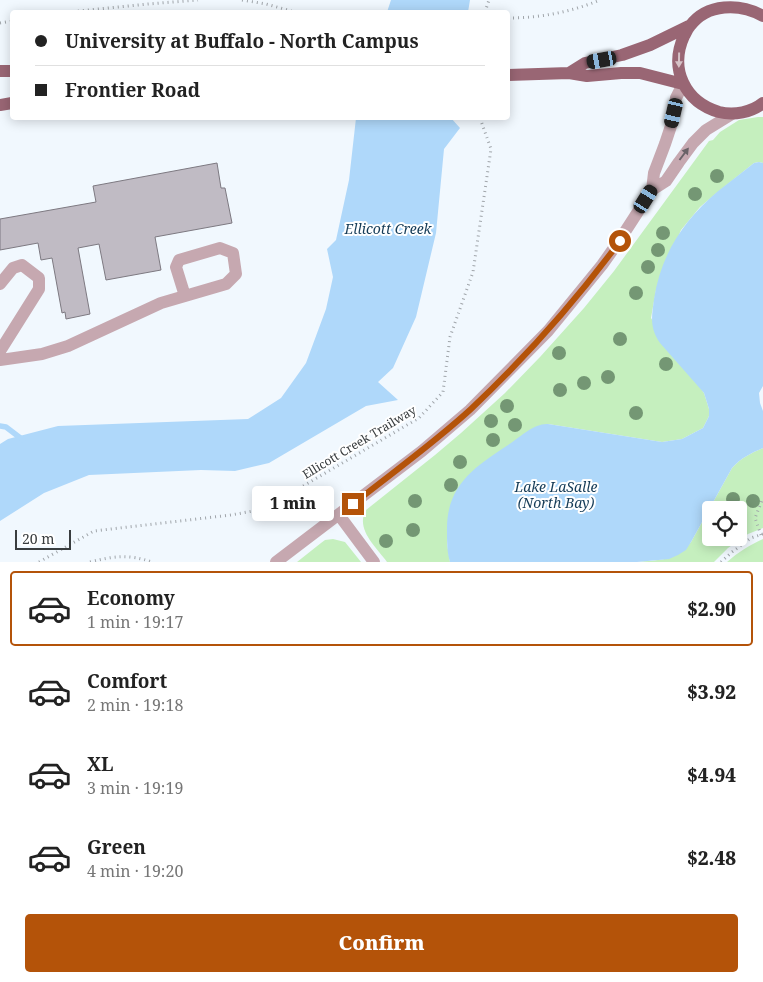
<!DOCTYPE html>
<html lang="en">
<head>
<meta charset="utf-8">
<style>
	:root { --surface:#fff; --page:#f6f6f6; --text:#222; --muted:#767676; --line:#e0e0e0; --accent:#b45309 }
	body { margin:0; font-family:"Noto Serif",serif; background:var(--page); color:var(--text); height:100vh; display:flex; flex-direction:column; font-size:19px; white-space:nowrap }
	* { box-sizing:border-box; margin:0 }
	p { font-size:16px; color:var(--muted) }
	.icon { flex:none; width:28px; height:28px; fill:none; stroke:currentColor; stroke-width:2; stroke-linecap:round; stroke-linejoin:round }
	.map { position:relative; height:562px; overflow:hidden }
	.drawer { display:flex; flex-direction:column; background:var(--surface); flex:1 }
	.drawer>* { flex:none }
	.guide { position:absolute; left:10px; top:10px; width:500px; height:110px; border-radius:5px; box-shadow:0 2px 12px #0003; display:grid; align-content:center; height:110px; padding:0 25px; background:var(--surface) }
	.fabs { position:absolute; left:702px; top:501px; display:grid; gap:10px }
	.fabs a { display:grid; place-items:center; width:45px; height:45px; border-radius:5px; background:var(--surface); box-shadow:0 2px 12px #0003; font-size:25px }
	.scale { position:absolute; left:15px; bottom:12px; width:56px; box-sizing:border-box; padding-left:5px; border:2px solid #393d3f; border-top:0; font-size:14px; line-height:18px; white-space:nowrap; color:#393d3f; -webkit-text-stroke:4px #fff; paint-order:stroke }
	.end { position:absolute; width:22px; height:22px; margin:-11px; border:6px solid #b45309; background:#fff; box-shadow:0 0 0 2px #fff }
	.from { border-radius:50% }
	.bubble { position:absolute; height:35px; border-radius:5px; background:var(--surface); box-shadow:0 2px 12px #0003; font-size:16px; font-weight:800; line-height:35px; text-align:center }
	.car { position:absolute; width:15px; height:30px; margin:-15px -8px; border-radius:6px; box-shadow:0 0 4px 1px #0007; background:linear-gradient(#222 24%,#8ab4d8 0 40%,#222 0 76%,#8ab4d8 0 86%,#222 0) }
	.guide b { display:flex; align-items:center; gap:18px; height:48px; font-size:19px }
	.guide b+b { border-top:1px solid var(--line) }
	.guide i { width:12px; height:12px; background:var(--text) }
	ul { padding:9px 0 0; list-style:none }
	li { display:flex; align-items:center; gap:15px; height:75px; margin:0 10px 8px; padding:0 15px; border:2px solid transparent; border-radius:5px }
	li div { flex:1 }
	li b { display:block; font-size:19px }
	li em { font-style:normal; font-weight:800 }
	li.on { border-color:var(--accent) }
	li>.icon { width:45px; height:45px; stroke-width:1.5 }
	.action { display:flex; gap:10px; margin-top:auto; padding:10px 25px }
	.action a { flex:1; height:58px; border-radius:5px; background:var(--accent); color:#fff; font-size:20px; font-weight:800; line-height:58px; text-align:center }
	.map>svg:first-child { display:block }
	.green { fill:#c5efbe; fill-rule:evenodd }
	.water { fill:#afd8fa }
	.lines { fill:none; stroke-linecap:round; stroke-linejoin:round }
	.stream { stroke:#afd8fa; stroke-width:5.5 }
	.building { fill:#c0bbc4; stroke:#7d7981 }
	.path { stroke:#a0a5aa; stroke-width:3; stroke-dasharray:1 4; stroke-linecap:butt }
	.minor { stroke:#c6a8b0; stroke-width:12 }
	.major { stroke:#996674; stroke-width:12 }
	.tree { fill:#749774 }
	.oneway { fill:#d6c2c7 }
	.oneway2 { fill:#6a6267 }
	.route { stroke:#b45309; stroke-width:6 }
	.labels { text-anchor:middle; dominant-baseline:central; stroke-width:4; stroke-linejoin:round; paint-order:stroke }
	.street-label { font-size:12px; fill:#393d3f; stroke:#fff }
	.water-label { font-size:14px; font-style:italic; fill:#143b57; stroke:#fff }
</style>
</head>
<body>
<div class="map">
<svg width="763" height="562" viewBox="0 0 763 562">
	<rect width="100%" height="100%" fill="#f1f8fe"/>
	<!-- green -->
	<path class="green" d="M758 117H763V163L759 162 754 163 719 191 700 207 681 230 656 290 651 318 704 393 709 409V416L703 428 682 439 662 442 548 424 447 526V544L450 562H387C376 547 355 529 366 510L435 455 461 433 505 393 540 357 584 308 614 271 709 141 713 140 720 132 739 120Z
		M763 448V528L748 534 728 548 714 562H637C658 560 677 561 691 542L732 468C741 458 751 453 763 448ZM711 510H739V538H711Z
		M333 539 345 542 361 562H297L321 543 325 540Z
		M763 539V562H727C738 552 750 545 763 539Z"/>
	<!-- water -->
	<path class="water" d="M391 0H470L468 12H387Z
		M356 118H451L460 128 444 149 436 233 416 317 393 368 378 382 398 400 366 406 269 463 235 471 201 470 89 475 44 493 0 521V444L8 439 58 426 248 419 281 398 306 363 326 309 333 277 327 249 336 240 349 180Z
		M759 162 763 163V386L759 393 760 403 763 411V448C751 453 741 458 732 468L691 542 686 550 678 555 669 559 637 562H450C447 552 447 542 447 531 446 484 476 466 511 443 521 436 535 423 548 424L662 442 682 439 703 428 709 416V409L704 393 660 343C649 327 652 316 654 299 661 254 684 220 717 192 729 182 742 173 754 163Z"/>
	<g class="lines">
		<!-- stream -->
		<path class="stream" d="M0 426 6 427 23 440"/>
	</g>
	<!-- building -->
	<path class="building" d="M217 163 221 188H225L232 223 155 237 161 270 106 280 99 244 78 248 90 314 66 319 65 312 62 313 52 258 41 260 38 243 0 250V219L96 202 93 186Z"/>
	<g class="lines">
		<!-- path -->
		<path class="path" d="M242 0 266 4 295 12
			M68 12 148 4 198 0
			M485 12 489 0
			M508 18C540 18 571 12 600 0
			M0 23 12 21
			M761 535 755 518 763 498
			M39 562 94 531 231 515 264 509 419 418 443 392 450 337 473 272 491 149 480 118
			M90 562C114 556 128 554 152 562
			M721 562 732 552 751 538 763 534"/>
		<!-- minor -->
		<path class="minor" d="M652 190 654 173 665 144 671 126 676 98 683 84
			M0 284 13 268 22 265 39 278V289L0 351
			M0 360 42 354 68 346 161 303 226 284 236 274 233 253 220 248 179 260 176 267 185 296
			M339 515 374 562
			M276 562 422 451 470 410 548 331 602 265 619 241 652 190 666 181 679 162 693 143 706 130 732 114"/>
		<!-- major -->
		<path class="major" d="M763 16C740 3 707 3 690 26 687 29 686 33 684 36 669 69 685 102 719 112 734 116 752 112 763 103
			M0 71H12
			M569 73 585 63 622 55 650 45 689 26
			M508 75 569 73 587 76 621 73H640L683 84
			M0 105 12 103"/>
	</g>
	<!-- trees -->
	<g class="tree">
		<circle cx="717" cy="176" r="7"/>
		<circle cx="695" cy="194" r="7"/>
		<circle cx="663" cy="233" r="7"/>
		<circle cx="658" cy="250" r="7"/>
		<circle cx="648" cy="267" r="7"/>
		<circle cx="636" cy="293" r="7"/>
		<circle cx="620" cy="339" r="7"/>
		<circle cx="559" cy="353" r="7"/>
		<circle cx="666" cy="364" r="7"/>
		<circle cx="608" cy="377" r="7"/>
		<circle cx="584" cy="383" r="7"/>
		<circle cx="560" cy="390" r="7"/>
		<circle cx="507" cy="406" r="7"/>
		<circle cx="636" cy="413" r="7"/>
		<circle cx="491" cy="421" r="7"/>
		<circle cx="515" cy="425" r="7"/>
		<circle cx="493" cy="440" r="7"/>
		<circle cx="460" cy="462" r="7"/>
		<circle cx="451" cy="485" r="7"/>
		<circle cx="733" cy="499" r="7"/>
		<circle cx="415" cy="501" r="7"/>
		<circle cx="753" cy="501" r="7"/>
		<circle cx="413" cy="530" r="7"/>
		<circle cx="386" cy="541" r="7"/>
	</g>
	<!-- one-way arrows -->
	<defs><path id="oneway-solid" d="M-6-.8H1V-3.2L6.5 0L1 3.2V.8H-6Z" transform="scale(1.25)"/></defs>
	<use class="oneway" href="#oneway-solid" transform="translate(679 60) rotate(91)"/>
	<use class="oneway2" href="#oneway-solid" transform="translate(684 154) rotate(-53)"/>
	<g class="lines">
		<!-- route -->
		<path class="route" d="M353 504C392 473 434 443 471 409 526 357 575 302 620 241"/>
	</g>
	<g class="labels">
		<!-- street labels -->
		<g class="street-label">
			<text transform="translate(359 442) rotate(-31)">Ellicott Creek Trailway</text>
		</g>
		<!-- water labels -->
		<g class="water-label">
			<text x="388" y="228">Ellicott Creek</text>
			<text x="556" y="486">Lake LaSalle<tspan x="556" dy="16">(North Bay)</tspan></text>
		</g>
	</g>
</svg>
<div class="fabs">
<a><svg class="icon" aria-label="locate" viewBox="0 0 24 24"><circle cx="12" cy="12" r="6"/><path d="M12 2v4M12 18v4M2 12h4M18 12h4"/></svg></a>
</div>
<div class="scale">20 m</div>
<i class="end from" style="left:620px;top:241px"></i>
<i class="end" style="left:353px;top:504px"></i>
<div class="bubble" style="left:252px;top:486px;width:82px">1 min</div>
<i class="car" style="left:602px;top:60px;rotate:260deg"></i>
<i class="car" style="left:674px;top:113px;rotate:193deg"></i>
<i class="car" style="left:646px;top:199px;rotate:32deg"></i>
<div class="guide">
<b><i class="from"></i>University at Buffalo - North Campus</b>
<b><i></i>Frontier Road</b>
</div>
</div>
<section class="drawer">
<ul>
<li class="on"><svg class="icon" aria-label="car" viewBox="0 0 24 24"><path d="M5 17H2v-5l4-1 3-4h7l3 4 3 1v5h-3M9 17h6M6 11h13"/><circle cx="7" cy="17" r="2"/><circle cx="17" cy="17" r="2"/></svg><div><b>Economy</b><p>1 min · 19:17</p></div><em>$2.90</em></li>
<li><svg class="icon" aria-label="car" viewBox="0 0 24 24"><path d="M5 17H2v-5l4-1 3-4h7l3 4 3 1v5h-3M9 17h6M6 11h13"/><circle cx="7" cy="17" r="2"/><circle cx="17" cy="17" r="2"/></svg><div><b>Comfort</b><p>2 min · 19:18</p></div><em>$3.92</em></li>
<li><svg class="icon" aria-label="car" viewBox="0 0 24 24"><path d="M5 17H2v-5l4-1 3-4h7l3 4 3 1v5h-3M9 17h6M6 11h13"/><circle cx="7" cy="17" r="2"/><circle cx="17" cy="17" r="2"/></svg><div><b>XL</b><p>3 min · 19:19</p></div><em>$4.94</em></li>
<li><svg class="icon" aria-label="car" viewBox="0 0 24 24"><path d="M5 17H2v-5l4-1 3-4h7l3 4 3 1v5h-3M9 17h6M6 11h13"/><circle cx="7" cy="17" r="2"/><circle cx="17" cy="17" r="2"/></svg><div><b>Green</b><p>4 min · 19:20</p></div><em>$2.48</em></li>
</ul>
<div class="action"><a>Confirm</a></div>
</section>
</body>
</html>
